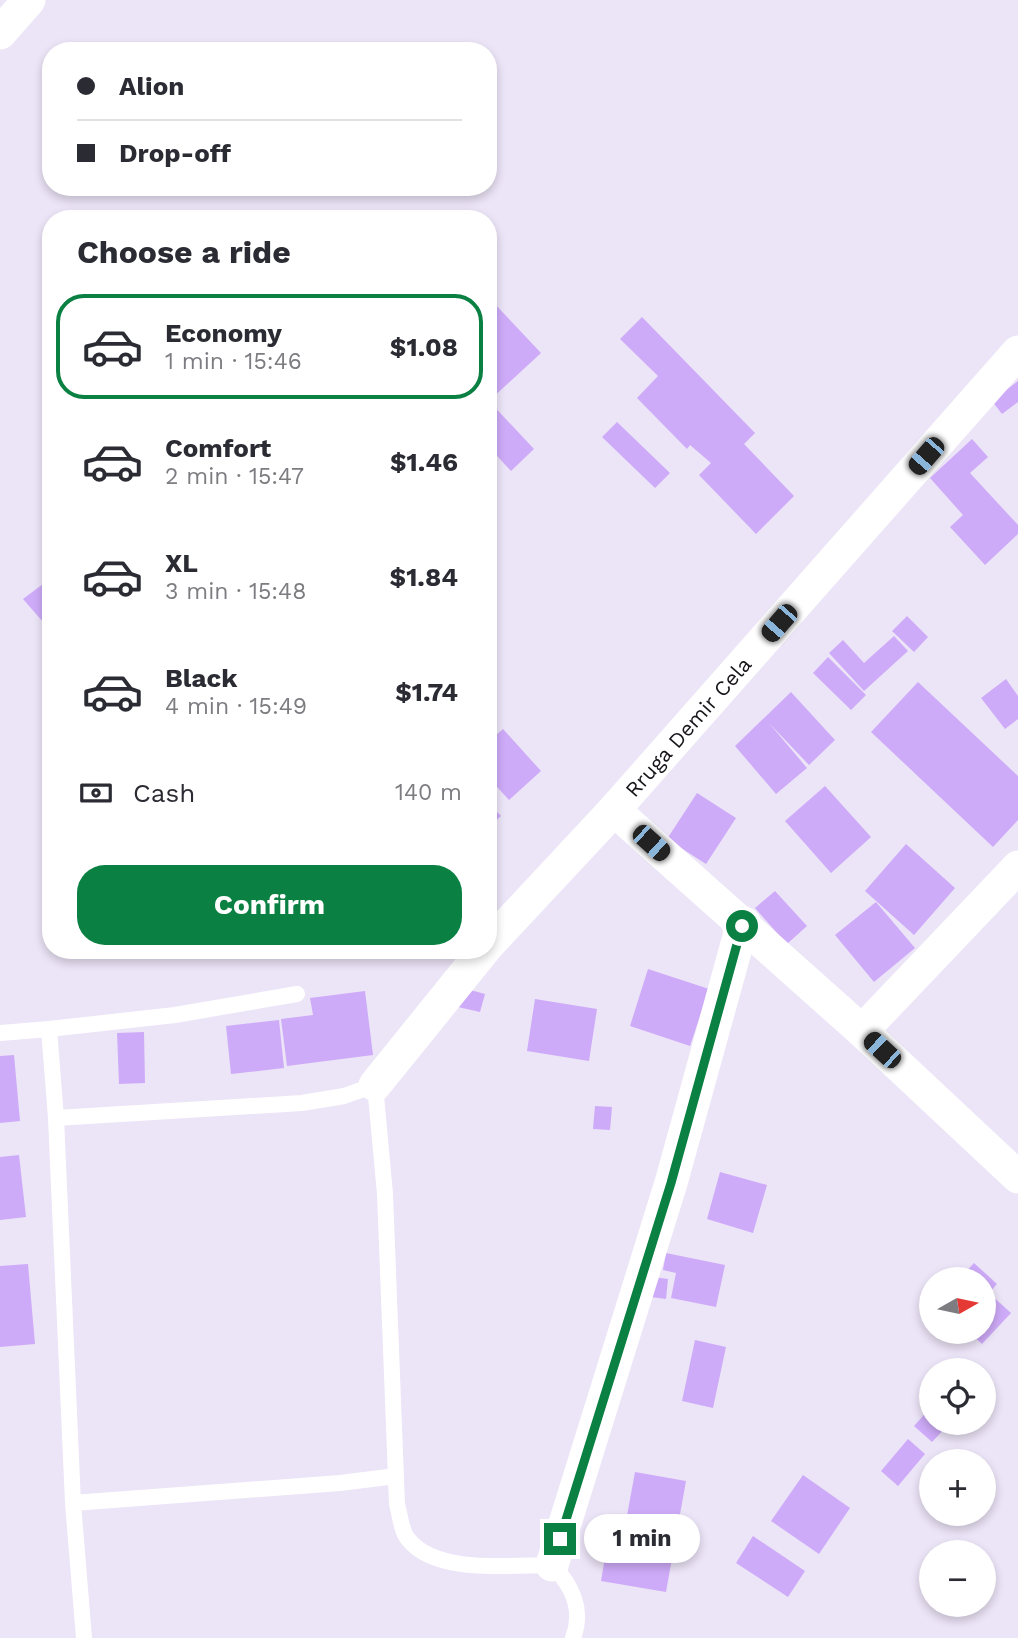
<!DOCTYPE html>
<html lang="en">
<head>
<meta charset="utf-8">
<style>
	:root { --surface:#fff; --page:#f7f7f7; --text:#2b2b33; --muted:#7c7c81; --line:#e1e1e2; --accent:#0b8043 }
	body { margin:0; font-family:"Work Sans",sans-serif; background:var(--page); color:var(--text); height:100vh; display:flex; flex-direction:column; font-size:26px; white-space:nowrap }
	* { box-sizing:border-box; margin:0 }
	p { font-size:23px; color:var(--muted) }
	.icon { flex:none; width:38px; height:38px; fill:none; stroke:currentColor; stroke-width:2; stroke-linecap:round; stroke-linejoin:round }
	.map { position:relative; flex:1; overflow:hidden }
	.panel { position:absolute; left:42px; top:210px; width:455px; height:749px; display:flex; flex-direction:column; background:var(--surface); border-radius:28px; box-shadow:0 4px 10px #0003 }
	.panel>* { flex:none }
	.guide { position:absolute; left:42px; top:42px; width:455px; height:154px; border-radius:28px; box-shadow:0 4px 10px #0003; display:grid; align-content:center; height:154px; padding:0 35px; background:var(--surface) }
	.needle { width:46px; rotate:81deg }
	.controls { position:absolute; left:919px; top:1267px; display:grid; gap:14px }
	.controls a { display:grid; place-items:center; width:77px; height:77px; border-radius:50%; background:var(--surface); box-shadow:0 4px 10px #0003; font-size:35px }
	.end { position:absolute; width:32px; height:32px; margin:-16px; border:9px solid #0b8043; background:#fff; box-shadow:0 0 0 4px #fff }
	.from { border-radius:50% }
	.bubble { position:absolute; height:49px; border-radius:24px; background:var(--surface); box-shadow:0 4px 10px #0003; font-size:23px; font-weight:700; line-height:49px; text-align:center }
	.car { position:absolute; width:21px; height:42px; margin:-21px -10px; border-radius:9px; box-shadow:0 0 5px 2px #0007; background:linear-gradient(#222 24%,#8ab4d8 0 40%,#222 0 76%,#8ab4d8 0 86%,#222 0) }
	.guide b { display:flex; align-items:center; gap:24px; height:66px; font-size:26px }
	.guide b+b { border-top:2px solid var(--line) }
	.guide i { width:18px; height:18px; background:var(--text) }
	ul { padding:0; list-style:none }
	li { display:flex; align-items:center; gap:21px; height:105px; margin:0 14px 10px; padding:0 21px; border:4px solid transparent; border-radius:28px }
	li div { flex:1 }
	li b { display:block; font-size:26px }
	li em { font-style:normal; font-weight:700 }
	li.active { border-color:var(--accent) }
	li>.icon { width:63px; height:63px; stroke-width:1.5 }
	h2 { padding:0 35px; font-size:32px; line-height:84px }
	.pay { display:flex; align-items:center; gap:18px; height:77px; padding:0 35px; font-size:26px }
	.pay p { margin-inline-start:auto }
	.cta { display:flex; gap:14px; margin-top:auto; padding:14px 35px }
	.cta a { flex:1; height:80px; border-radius:28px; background:var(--accent); color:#fff; font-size:28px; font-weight:700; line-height:80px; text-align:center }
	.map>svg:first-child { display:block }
	.building { fill:#ceabf8 }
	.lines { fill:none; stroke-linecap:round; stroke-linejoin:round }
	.service { stroke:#fff; stroke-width:16 }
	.minor { stroke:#fff; stroke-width:33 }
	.route { stroke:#0b8043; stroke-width:9 }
	.labels { text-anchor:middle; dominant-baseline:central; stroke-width:5; stroke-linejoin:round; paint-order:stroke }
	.street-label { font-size:21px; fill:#161319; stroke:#ece4f7 }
</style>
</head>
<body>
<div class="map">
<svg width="1018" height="1638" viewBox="0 0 1018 1638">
	<rect width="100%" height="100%" fill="#ece4f7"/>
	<!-- building -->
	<path class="building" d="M493 302 541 353 489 401 534 449 511 471 488 446V307Z
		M642 317 755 433 744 444 794 496 756 534 699 475 711 463 690 445 687 449 637 398 658 376 620 339Z
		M1018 381V402L1002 414 992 401Z
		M617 422 670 473 655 488 602 437Z
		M972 439 988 457 970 473 1018 525V534L985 565 950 527 963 515 930 478Z
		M51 578V631L23 599Z
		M907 616 928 637 914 652 892 631Z
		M894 636 908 651 864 691 829 653 843 640 864 663Z
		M828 657 866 695 851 710 813 673Z
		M1006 679 1018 696V719L1005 729 981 698Z
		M918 682 1018 776V820L993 847 871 732Z
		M791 692 835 740 809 765 769 723 807 768 776 794 735 746Z
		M503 729 541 771 509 800 488 777V742Z
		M825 786 871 837 831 873 785 821Z
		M697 793 736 818 706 864 667 839Z
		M488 802 501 816 488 828Z
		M906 844 955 888 914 935 865 891Z
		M775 891 807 926 787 944 755 908Z
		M876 902 915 948 874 982 835 935Z
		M648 969 709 989 690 1046 630 1026Z
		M463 988 485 994 480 1012 458 1007Z
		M365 991 373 1055 287 1066 281 1019 313 1015 310 998Z
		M535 999 597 1009 589 1061 527 1051Z
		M279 1020 284 1068 231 1074 226 1026Z
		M144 1032 145 1083 119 1084 117 1033Z
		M14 1055 20 1121 0 1123V1056Z
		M595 1106 612 1107 610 1130 593 1129Z
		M19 1155 26 1217 0 1220V1157Z
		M720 1172 767 1185 753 1233 707 1219Z
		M666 1253 725 1265 716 1307 671 1298 676 1273 663 1270Z
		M974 1263 997 1284 989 1293 1011 1313 982 1344 969 1332H984V1279H959Z
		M28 1264 35 1344 0 1347V1266Z
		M653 1277 668 1279 666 1299 651 1297Z
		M695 1340 726 1347 713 1408 682 1401Z
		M931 1407V1423H950L932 1442 914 1426Z
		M908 1439 925 1454 898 1486 881 1471Z
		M635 1472 686 1481 666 1592 601 1581 605 1557 619 1559Z
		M803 1475 850 1508 819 1554 771 1521Z
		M753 1536 805 1571 788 1597 736 1563Z"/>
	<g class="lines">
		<!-- service -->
		<path class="service" d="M49 1029 175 1015 297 994
			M0 1033 49 1029 56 1118 302 1103 344 1096 375 1085 385 1194 397 1504C400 1514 401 1531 408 1539 436 1575 511 1565 552 1565 572 1585 584 1610 573 1638
			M56 1118 73 1503 84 1638
			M73 1503 340 1483 396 1476"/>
		<!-- minor -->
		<g class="minor">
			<path d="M0 33 29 0"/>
			<path d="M614 810 862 1031 1018 1177"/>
			<path id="s1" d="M488 945 614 810 1018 352"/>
			<path d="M862 1031 1018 867"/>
			<path d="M375 1085 484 950"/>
			<path d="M552 1565 671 1183 742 926"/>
		</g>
	</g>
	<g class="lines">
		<!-- route -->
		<path class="route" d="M560 1539 671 1183 742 926"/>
	</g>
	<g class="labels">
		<!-- street labels -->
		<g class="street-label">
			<text stroke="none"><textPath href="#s1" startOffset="296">Rruga Demir Cela</textPath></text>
		</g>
	</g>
</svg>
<div class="controls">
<a><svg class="needle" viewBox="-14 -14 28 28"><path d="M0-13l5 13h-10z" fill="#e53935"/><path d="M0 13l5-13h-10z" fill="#7c7c81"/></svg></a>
<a><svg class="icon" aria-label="locate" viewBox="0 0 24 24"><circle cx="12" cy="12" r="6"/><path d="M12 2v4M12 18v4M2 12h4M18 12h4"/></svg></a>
<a>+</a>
<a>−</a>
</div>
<i class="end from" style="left:742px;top:926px"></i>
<i class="end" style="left:560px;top:1539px"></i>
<div class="bubble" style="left:584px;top:1514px;width:116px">1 min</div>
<i class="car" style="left:926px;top:456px;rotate:221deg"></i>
<i class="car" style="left:779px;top:623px;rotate:221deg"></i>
<i class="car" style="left:651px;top:843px;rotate:132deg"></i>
<i class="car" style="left:882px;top:1050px;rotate:313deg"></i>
<div class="guide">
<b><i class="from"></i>Alion</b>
<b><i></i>Drop-off</b>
</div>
<section class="panel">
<h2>Choose a ride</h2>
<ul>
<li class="active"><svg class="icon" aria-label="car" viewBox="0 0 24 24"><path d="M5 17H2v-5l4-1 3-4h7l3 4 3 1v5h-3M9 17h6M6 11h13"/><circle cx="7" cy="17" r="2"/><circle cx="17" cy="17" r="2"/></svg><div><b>Economy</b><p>1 min · 15:46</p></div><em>$1.08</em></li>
<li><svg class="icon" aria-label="car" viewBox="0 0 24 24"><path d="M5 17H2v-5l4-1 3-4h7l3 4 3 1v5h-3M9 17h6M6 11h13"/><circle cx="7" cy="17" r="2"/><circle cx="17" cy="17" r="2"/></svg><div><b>Comfort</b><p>2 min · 15:47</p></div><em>$1.46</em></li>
<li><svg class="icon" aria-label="car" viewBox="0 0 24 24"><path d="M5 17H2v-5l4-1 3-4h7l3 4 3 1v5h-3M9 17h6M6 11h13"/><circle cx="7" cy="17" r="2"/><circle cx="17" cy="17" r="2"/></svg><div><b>XL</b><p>3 min · 15:48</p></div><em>$1.84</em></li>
<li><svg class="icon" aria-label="car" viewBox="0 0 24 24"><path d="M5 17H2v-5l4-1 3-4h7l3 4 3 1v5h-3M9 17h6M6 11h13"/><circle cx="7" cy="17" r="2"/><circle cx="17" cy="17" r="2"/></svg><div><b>Black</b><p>4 min · 15:49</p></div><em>$1.74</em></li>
</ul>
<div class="pay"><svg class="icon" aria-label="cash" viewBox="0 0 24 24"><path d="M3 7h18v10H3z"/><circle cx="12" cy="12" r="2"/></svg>Cash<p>140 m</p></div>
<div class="cta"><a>Confirm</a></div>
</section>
</div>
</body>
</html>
